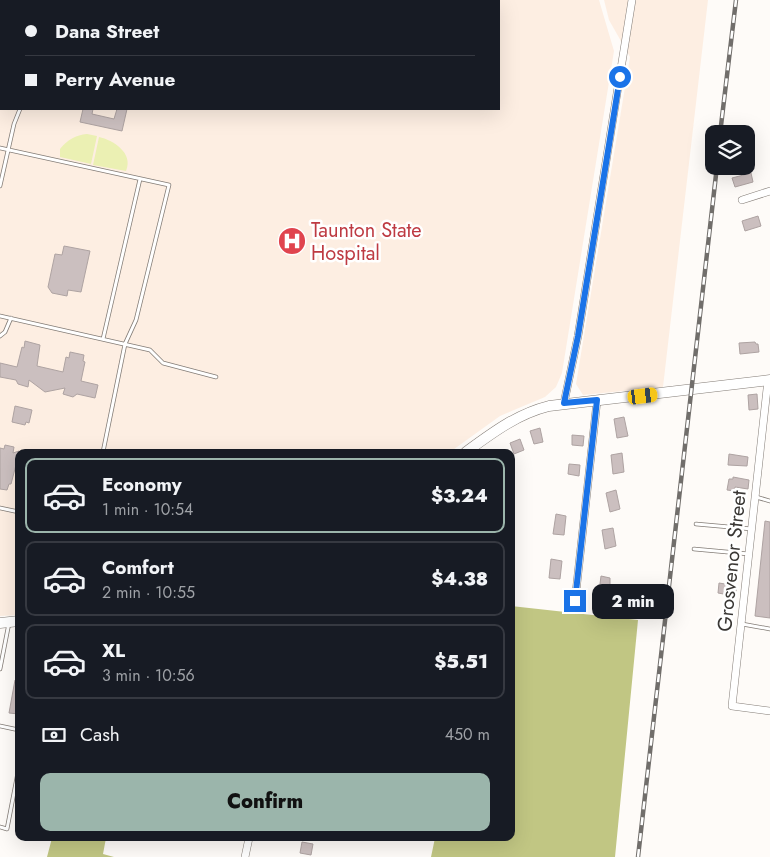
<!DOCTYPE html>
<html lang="en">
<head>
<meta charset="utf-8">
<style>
	:root { --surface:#171b24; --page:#20242c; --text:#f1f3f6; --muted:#9ea1a6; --line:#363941; --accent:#9bb5ab }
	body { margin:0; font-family:Jost,sans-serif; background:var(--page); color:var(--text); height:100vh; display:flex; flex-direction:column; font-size:19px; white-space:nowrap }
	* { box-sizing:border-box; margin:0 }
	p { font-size:16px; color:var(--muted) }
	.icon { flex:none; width:28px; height:28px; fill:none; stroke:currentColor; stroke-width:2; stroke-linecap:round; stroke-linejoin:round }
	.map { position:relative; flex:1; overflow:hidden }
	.side { position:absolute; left:15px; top:449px; width:500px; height:392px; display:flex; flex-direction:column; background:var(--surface); border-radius:10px; box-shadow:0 5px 20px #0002 }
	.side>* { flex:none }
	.top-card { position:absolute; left:0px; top:0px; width:500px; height:110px; box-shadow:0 5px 20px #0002; display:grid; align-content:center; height:110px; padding:0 25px; background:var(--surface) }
	.tools { position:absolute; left:705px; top:125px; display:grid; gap:10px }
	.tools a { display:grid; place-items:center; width:50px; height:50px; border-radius:10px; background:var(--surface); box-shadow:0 5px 20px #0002; font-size:25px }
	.end { position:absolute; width:22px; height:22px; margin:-11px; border:6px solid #1a73e8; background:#fff; box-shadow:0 0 0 2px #fff }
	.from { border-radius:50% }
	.bubble { position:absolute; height:35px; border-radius:10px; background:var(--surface); box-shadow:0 5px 20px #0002; font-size:16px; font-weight:800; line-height:35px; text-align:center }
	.car { position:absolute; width:15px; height:30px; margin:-15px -8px; border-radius:6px; box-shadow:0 0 4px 1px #0007; background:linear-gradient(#f5c518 24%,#345 0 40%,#f5c518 0 76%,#345 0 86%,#f5c518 0) }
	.top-card b { display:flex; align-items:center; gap:18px; height:48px; font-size:19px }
	.top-card b+b { border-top:1px solid var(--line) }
	.top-card i { width:12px; height:12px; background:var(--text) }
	ul { padding:9px 0 0; list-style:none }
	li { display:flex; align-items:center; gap:15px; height:75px; margin:0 10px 8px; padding:0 15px; border:2px solid var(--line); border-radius:10px }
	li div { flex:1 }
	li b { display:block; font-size:19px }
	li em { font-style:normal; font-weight:800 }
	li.on { border-color:var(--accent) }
	li>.icon { width:45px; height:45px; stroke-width:1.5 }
	.pay { display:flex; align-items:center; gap:12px; height:55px; padding:0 25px; font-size:19px }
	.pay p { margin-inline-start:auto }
	.button { display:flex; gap:10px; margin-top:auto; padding:10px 25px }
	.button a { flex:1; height:58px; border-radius:10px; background:var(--accent); color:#111; font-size:20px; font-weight:800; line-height:58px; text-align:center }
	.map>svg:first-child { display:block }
	.built { fill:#fdeee2; fill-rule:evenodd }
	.green { fill:#ebf0b3 }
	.forest { fill:#c1c683 }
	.building { fill:#cbbfbf; stroke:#aea3a2 }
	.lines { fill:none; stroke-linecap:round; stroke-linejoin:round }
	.lane-casing { stroke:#837c76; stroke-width:4.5 }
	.street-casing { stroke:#837c76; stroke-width:8 }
	.secondary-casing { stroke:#837c76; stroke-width:11 }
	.lane { stroke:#fff; stroke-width:3 }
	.street { stroke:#fff; stroke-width:7 }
	.secondary { stroke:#fff; stroke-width:10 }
	.rail-casing { stroke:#716e6b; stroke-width:4.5 }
	.rail { stroke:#fff; stroke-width:2.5; stroke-dasharray:8; stroke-linecap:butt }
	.route { stroke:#1a73e8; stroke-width:6 }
	.labels { text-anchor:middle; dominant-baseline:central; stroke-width:5; stroke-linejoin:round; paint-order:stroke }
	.health-label { font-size:20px; fill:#be3a42; stroke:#fff; text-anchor:start }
	.street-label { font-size:20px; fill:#3a3734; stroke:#fff }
</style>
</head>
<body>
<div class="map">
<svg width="770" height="857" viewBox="0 0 770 857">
	<rect width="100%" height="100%" fill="#fefbf8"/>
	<!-- built -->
	<path class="built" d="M0 0H599L614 51 562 373 556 387 545 397 500 416 450 452H19V615L0 616ZM1 1H499V109H1Z
		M604 0H708L663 387 583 395 576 384 630 57 609 20Z"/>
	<!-- green -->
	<path class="green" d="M87 134 97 136 91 164 60 157V149C67 140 76 135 87 134Z
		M99 137C113 140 134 153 126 171L93 165Z"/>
	<!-- forest -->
	<path class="forest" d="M511 606 638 620 615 857H431L435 838H511Z
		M52 838H106L103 854 114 857H47Z"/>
	<!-- building -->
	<path class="building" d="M83 109H93L92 114 114 119 117 109H127L122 131 80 122Z
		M751 173 753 182 735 187 732 178Z
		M758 216 761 226 745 231 742 221Z
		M64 246 90 251 81 292 68 290 67 296 52 293 48 287 55 254 62 255Z
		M25 341 40 345 37 366 63 372 66 357 69 358 70 352 84 355 83 361 85 362 81 381 98 385 95 398 77 394 73 397 63 394 65 388 45 392 29 380 28 387 18 384 16 380 0 377V363L17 367 22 347 24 348Z
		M755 342 756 344H758L759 352 740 354 739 343Z
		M757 394 758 409 749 410 748 395Z
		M15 406 32 410 29 423 26 422 25 425 12 422Z
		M624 417 628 436 617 438 614 419Z
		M540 428 543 442 534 444 530 431Z
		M572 435 584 436 583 446 572 445Z
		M520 439 524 450 514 454 510 443Z
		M5 445 14 447 13 453 19 451V466L16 465 11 484H9L7 490 0 489V448L4 449Z
		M622 453 624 472 613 474 611 455Z
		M729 454 748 457 747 466 728 465Z
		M569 464 580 465 579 476 568 474Z
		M733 477 749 480 748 489 735 487V491L727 490 729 479H733Z
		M616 490 620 509 610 512 606 493Z
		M556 514 566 516 564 535 553 534Z
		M765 521 770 522V618L755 616Z
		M613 528 616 546 605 549 602 530Z
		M551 559 562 561 560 579 549 578Z
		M601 576 610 578V593L599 592Z
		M719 583 737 586 735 596 718 593Z
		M15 680H19V714L9 713Z
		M302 842 313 844 311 855 300 853Z"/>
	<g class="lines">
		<defs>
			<path id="lane" d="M107 1 108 0
				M0 148 169 185 136 320 125 344 103 452
				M0 186 14 124 20 109
				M0 316 150 350 163 363 216 377
				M0 336 5 332 11 318
				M103 339 140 179
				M756 497 770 501
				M0 508 19 512
				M696 524 752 529
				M694 549 749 554
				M742 624 770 629
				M0 669 9 623
				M0 726 19 730
				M0 827 7 829 19 767"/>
			<path id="street" d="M742 200 770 191
				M768 380 732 706 770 711
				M564 403 578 336 632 0
				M575 601 597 401
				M245 857 249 838"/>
			<path id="secondary" d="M466 452C492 433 517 414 549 406L770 380
				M0 623 19 621"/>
		</defs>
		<!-- lane casing -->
		<use href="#lane" class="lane-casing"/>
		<!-- street casing -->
		<use href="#street" class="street-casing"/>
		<!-- secondary casing -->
		<use href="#secondary" class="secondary-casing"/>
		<!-- lane -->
		<use href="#lane" class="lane"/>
		<!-- street -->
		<use href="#street" class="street"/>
		<!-- secondary -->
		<use href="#secondary" class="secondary"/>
		<defs>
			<path id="rail" d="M720 134 736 0
				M638 857 717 166"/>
		</defs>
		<!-- rail casing -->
		<use href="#rail" class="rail-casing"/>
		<!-- rail -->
		<use href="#rail" class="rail"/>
	</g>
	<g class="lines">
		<!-- route -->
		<path class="route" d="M575 601 597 400 564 403 578 336 620 77"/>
	</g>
	<!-- icons -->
	<defs>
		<symbol id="hospital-disc" viewBox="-11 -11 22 22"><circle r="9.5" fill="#e0444e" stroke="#fff"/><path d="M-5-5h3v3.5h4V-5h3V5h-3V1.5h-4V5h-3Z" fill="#fff"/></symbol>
	</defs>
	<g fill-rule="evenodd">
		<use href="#hospital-disc" x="276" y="225" width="32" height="32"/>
	</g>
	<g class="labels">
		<!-- health labels -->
		<g class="health-label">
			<text x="311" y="230">Taunton State<tspan x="311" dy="23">Hospital</tspan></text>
		</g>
		<!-- street labels -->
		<g class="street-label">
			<text transform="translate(732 561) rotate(-84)">Grosvenor Street</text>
		</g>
	</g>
</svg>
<div class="tools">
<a><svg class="icon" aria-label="layers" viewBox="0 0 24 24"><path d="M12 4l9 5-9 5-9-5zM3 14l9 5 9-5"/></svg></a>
</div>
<i class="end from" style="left:620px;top:77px"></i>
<i class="end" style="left:575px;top:601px"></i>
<div class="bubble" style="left:592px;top:584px;width:82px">2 min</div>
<i class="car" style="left:643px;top:396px;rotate:83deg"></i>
<div class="top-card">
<b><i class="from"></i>Dana Street</b>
<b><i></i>Perry Avenue</b>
</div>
<section class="side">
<ul>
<li class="on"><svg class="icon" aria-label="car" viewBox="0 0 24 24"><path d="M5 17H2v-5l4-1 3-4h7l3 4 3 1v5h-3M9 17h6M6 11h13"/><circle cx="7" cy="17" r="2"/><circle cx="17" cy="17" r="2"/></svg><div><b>Economy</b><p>1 min · 10:54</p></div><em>$3.24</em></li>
<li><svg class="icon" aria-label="car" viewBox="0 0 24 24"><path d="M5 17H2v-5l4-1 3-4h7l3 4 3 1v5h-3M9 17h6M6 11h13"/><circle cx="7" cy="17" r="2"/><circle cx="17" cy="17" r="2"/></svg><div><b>Comfort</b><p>2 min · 10:55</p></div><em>$4.38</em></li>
<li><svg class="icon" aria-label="car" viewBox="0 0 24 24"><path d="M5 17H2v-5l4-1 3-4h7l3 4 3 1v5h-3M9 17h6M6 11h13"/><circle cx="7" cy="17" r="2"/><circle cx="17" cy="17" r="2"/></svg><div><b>XL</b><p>3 min · 10:56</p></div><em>$5.51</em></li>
</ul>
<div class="pay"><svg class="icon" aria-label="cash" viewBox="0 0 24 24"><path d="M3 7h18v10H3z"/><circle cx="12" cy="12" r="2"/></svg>Cash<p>450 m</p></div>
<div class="button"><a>Confirm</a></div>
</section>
</div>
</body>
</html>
